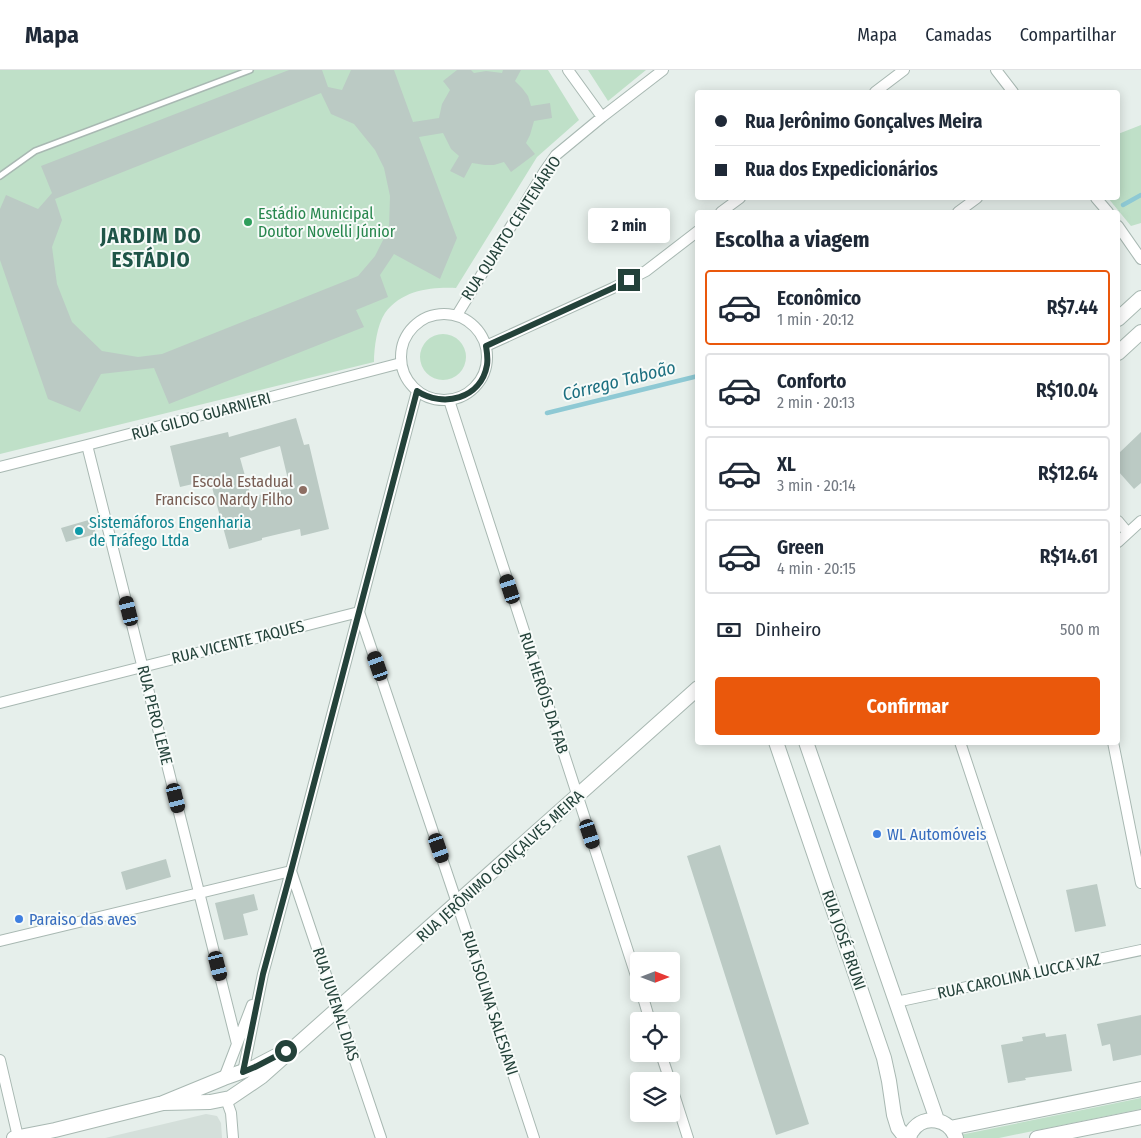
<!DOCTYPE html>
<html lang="pt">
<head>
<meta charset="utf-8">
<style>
	:root { --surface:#fff; --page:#f6f6f7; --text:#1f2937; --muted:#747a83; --line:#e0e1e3; --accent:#ea580c }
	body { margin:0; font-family:"Fira Sans Condensed",sans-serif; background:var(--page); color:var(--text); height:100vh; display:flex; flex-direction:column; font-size:19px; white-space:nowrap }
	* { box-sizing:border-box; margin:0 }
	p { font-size:16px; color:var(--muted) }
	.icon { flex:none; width:28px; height:28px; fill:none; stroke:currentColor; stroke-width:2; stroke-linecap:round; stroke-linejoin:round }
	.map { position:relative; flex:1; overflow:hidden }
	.panel { position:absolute; left:695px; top:140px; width:425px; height:535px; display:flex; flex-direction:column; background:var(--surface); border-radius:5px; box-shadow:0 2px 12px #0003 }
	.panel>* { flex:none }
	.banner { position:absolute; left:695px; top:20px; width:425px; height:110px; border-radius:5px; box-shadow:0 2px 12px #0003; display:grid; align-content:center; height:110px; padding:0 20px; background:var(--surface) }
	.needle { width:32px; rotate:90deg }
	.fabs { position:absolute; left:630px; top:882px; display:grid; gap:10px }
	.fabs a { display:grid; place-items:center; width:50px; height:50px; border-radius:5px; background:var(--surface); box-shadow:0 2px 12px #0003; font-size:25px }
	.end { position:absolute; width:22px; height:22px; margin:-11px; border:6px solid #24423a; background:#fff; box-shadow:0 0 0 2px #fff }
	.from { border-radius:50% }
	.bubble { position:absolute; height:35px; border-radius:5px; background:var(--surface); box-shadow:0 2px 12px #0003; font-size:16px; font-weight:700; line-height:35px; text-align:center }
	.car { position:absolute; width:15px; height:30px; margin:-15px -8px; border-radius:6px; box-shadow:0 0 4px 1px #0007; background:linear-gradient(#222 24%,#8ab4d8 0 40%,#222 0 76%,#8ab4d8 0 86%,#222 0) }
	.banner b { display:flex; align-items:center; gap:18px; height:48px; font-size:19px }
	.banner b+b { border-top:1px solid var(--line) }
	.banner i { width:12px; height:12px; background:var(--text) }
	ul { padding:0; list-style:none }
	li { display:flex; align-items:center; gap:15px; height:75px; margin:0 10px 8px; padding:0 10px; border:2px solid var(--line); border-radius:5px }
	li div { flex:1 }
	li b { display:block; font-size:19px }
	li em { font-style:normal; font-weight:700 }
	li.active { border-color:var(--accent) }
	li>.icon { width:45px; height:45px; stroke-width:1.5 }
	h2 { padding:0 20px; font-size:22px; line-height:60px }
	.pay { display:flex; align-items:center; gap:12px; height:55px; padding:0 20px; font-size:19px }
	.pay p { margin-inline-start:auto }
	.primary-button { display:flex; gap:10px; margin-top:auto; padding:10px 20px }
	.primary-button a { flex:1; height:58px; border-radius:5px; background:var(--accent); color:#fff; font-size:20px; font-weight:700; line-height:58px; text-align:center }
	header { display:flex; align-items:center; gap:30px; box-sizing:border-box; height:70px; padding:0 25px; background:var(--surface); border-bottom:1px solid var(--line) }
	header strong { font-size:24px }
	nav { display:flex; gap:28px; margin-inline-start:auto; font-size:18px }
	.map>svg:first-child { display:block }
	.built { fill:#d4dfda }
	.green { fill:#bfe0c8 }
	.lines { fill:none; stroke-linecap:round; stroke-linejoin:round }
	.stream { stroke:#8ec9d4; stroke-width:4.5 }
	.building { fill:#bbcac4; fill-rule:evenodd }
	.service-casing { stroke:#a8b8b2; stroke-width:8 }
	.minor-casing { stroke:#a8b8b2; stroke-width:12 }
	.tertiary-casing { stroke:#a8b8b2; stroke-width:16 }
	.service { stroke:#fff; stroke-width:5 }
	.minor { stroke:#fff; stroke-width:10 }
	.tertiary { stroke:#fff; stroke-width:14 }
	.route { stroke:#24423a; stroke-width:6 }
	.leisure-dot { fill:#2e9e5b; stroke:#f7fbf9; stroke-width:2 }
	.education-dot { fill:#8d6e63; stroke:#f7fbf9; stroke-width:2 }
	.culture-dot { fill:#0f9aa8; stroke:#f7fbf9; stroke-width:2 }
	.shop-dot { fill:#3f7fe0; stroke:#f7fbf9; stroke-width:2 }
	.labels { text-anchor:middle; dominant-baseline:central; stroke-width:4; stroke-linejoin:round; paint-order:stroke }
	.leisure-label { font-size:16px; fill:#27864d; stroke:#f7fbf9; text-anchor:start }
	.street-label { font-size:16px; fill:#24423a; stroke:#f7fbf9 }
	.education-label { font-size:16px; fill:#785e54; stroke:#f7fbf9; text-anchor:end }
	.culture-label { font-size:16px; fill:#0d838f; stroke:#f7fbf9; text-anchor:start }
	.shop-label { font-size:16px; fill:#366cbe; stroke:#f7fbf9; text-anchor:start }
	.water-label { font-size:18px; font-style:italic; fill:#1c6f80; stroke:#f7fbf9 }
	.district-label { font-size:21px; font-weight:bold; letter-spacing:1px; fill:#1f5548; stroke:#f7fbf9 }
</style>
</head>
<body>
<header>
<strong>Mapa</strong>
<nav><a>Mapa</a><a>Camadas</a><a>Compartilhar</a></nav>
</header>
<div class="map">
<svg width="1141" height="1068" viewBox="0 0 1141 1068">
	<rect width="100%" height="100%" fill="#e6efeb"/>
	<!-- built -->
	<path class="built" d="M206 1044 217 1046 221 1053 222 1068H105Z"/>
	<!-- green -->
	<path class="green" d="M0 0H548L579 50 537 87 456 218C431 217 402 220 385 243 377 255 374 278 374 292L0 384Z
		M588 0H646L608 31Z
		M1141 55V153L1131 156 1108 128H1118V64Z
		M420 287a23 23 0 1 1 46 0a23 23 0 1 1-46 0Z
		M1141 1028V1039L999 1068H960V1065Z"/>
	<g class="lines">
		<!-- stream -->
		<path class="stream" d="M1123 135 1141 125
			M547 343 698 306"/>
	</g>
	<!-- building -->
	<path class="building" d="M289 0H322L328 17 342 20 351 0H394L413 52 439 48 442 34 450 20 443 11 457 0H471L474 3 486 1 502 3 503 0H521L515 11 522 18 528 26 531 36 550 33 552 48 534 51 530 65 526 73 535 84 511 102 504 92 494 95H485L472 93 464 108 450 101 459 86 451 79 443 63 419 67 457 168 440 209 394 184 380 205 388 227 356 240 364 257 169 334 154 298 101 304 80 342 48 329 0 190V139L6 125 38 139 52 123 41 96ZM321 23 331 44 354 54 375 80 384 98 390 126 389 158 375 186 358 206 162 284 138 287 102 281 72 252 57 214 52 177 62 150 55 129Z
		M296 348 304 375 309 374 329 459 301 466 300 459 262 468V470L229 479 210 410 180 417 170 376 228 362 229 367ZM280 376 290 418 251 427 240 388Z
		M1141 362V413L1134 419 1118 401V384Z
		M92 449 96 464 66 472 61 458Z
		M720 775 809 1054 776 1065 687 786Z
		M166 789 171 807 126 820 121 802Z
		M1097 814 1106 856 1075 862 1066 820Z
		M254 824 258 840 243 844 248 865 224 870 215 833Z
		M1141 945V985L1113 991 1110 974 1102 976 1097 954Z
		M1045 963 1046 967 1066 964 1072 1001 1025 1008 1026 1010 1008 1013 1001 975 1023 971 1022 967Z"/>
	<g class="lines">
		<defs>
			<path id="service" d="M0 106 35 81 250 0"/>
			<path id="minor" d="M568 0 602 47
				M996 0 1013 22
				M875 22 904 0
				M1096 128 1108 142
				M721 142 740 128
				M958 142 977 128
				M1118 156 1141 189
				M401 287a43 43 0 1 1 86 0a43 43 0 1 1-86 0Z
				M457 245 544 102 556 85 602 47 663 0
				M486 276 613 218 646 201 698 161
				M449 330 639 915
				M87 375 237 974
				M0 397 87 375 401 293
				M1118 451 1128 463
				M1118 472 1141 451
				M0 633 359 542 457 833 534 1068
				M960 672 1036 902
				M1113 672 1141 813
				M0 871 291 801 381 1068
				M642 924 650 951
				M896 932 1141 880
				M661 984 670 1011
				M0 990 18 1067
				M243 1002 263 904 291 801 417 321
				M224 1008 252 935
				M671 1015 688 1068
				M226 1029 231 1043 233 1068"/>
			<path id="tertiary" d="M1118 249 1141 228
				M1118 283 1141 262
				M776 672 884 988 889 1011 894 1045 898 1058 906 1068
				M806 672 937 1050
				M163 1033 210 1032 230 1028 261 1007 577 726 698 618
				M950 1058 1141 1019
				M14 1068 55 1060 163 1033 224 1008 255 997 276 986
				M909 1068C910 1066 910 1063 912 1061 924 1043 950 1049 956 1068
				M1037 1068 1141 1047"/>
		</defs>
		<!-- service casing -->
		<use href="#service" class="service-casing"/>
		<!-- minor casing -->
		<use href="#minor" class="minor-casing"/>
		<!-- tertiary casing -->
		<use href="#tertiary" class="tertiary-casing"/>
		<!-- service -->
		<use href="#service" class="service"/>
		<!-- minor -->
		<use href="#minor" class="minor"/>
		<!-- tertiary -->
		<use href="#tertiary" class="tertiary"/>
	</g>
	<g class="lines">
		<!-- route -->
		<path class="route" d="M286 981 255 997 243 1002 263 904 291 801 417 321C443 338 481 329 487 295 488 289 487 282 486 276L613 218 629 210"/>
	</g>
	<!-- markers -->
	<circle class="leisure-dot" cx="248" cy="152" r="5"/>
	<circle class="education-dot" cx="303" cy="420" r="5"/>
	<circle class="culture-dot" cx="79" cy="461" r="5"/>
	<g class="shop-dot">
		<circle cx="877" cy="764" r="5"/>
		<circle cx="19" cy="849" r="5"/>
	</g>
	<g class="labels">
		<!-- leisure labels -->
		<g class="leisure-label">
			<text x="258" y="143">Estádio Municipal<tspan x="258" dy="18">Doutor Novelli Júnior</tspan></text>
		</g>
		<!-- street labels -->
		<g class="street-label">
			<text transform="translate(511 158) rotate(-57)">RUA QUARTO CENTENÁRIO</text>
			<text transform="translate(201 346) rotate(-15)">RUA GILDO GUARNIERI</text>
			<text transform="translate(238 572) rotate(-14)">RUA VICENTE TAQUES</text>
			<text transform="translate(544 623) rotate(72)">RUA HERÓIS DA FAB</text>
			<text transform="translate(155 645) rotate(76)">RUA PERO LEME</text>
			<text transform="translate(500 796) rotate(-42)">RUA JERÔNIMO GONÇALVES MEIRA</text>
			<text transform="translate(844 870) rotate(71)">RUA JOSÉ BRUNI</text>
			<text transform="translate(1019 906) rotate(-12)">RUA CAROLINA LUCCA VAZ</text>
			<text transform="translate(490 933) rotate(72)">RUA ISOLINA SALESIANI</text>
			<text transform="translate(336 934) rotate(72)">RUA JUVENAL DIAS</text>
		</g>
		<!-- education labels -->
		<g class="education-label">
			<text x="293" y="411">Escola Estadual<tspan x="293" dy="18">Francisco Nardy Filho</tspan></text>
		</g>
		<!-- culture labels -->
		<g class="culture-label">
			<text x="89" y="452">Sistemáforos Engenharia<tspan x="89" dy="18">de Tráfego Ltda</tspan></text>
		</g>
		<!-- shop labels -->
		<g class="shop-label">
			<text x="887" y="764">WL Automóveis</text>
			<text x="29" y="849">Paraiso das aves</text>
		</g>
		<!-- water labels -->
		<g class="water-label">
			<text transform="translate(619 311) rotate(-14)">Córrego Taboão</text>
		</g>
		<!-- district labels -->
		<g class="district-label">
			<text x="151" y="166">JARDIM DO<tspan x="151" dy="24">ESTÁDIO</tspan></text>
		</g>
	</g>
</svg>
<div class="fabs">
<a><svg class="needle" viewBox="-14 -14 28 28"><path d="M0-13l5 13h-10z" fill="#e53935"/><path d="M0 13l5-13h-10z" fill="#747a83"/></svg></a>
<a><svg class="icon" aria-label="locate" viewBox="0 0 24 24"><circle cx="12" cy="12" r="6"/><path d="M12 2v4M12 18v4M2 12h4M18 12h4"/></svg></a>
<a><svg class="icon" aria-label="layers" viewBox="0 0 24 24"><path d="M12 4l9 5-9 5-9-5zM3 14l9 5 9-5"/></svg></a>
</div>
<i class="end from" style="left:286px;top:981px"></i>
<i class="end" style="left:629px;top:210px"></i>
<div class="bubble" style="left:588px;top:138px;width:82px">2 min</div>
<i class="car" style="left:510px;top:519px;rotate:342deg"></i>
<i class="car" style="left:129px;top:541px;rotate:346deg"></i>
<i class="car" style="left:378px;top:596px;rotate:341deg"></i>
<i class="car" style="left:176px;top:728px;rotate:166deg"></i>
<i class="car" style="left:590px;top:764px;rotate:162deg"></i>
<i class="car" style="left:439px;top:778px;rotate:161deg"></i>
<i class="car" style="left:218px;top:896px;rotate:166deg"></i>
<div class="banner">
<b><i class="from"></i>Rua Jerônimo Gonçalves Meira</b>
<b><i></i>Rua dos Expedicionários</b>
</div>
<section class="panel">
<h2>Escolha a viagem</h2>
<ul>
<li class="active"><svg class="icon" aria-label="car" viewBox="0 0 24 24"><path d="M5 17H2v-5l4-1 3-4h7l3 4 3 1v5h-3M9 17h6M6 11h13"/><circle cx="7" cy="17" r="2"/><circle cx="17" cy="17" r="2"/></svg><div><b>Econômico</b><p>1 min · 20:12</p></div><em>R$7.44</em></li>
<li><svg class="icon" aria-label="car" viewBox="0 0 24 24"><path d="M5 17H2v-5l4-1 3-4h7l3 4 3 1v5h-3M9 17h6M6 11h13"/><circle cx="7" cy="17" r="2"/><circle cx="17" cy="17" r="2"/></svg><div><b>Conforto</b><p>2 min · 20:13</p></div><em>R$10.04</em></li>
<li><svg class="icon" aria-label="car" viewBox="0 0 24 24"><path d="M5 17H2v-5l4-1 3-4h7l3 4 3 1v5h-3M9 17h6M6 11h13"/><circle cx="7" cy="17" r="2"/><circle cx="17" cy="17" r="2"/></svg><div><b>XL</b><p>3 min · 20:14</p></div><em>R$12.64</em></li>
<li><svg class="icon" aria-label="car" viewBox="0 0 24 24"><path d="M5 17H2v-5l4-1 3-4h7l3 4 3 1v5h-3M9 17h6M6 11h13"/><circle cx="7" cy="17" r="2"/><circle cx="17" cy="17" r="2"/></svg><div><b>Green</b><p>4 min · 20:15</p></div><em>R$14.61</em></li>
</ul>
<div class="pay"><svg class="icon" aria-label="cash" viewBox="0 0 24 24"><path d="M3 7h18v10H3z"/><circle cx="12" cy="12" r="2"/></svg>Dinheiro<p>500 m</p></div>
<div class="primary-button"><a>Confirmar</a></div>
</section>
</div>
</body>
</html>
